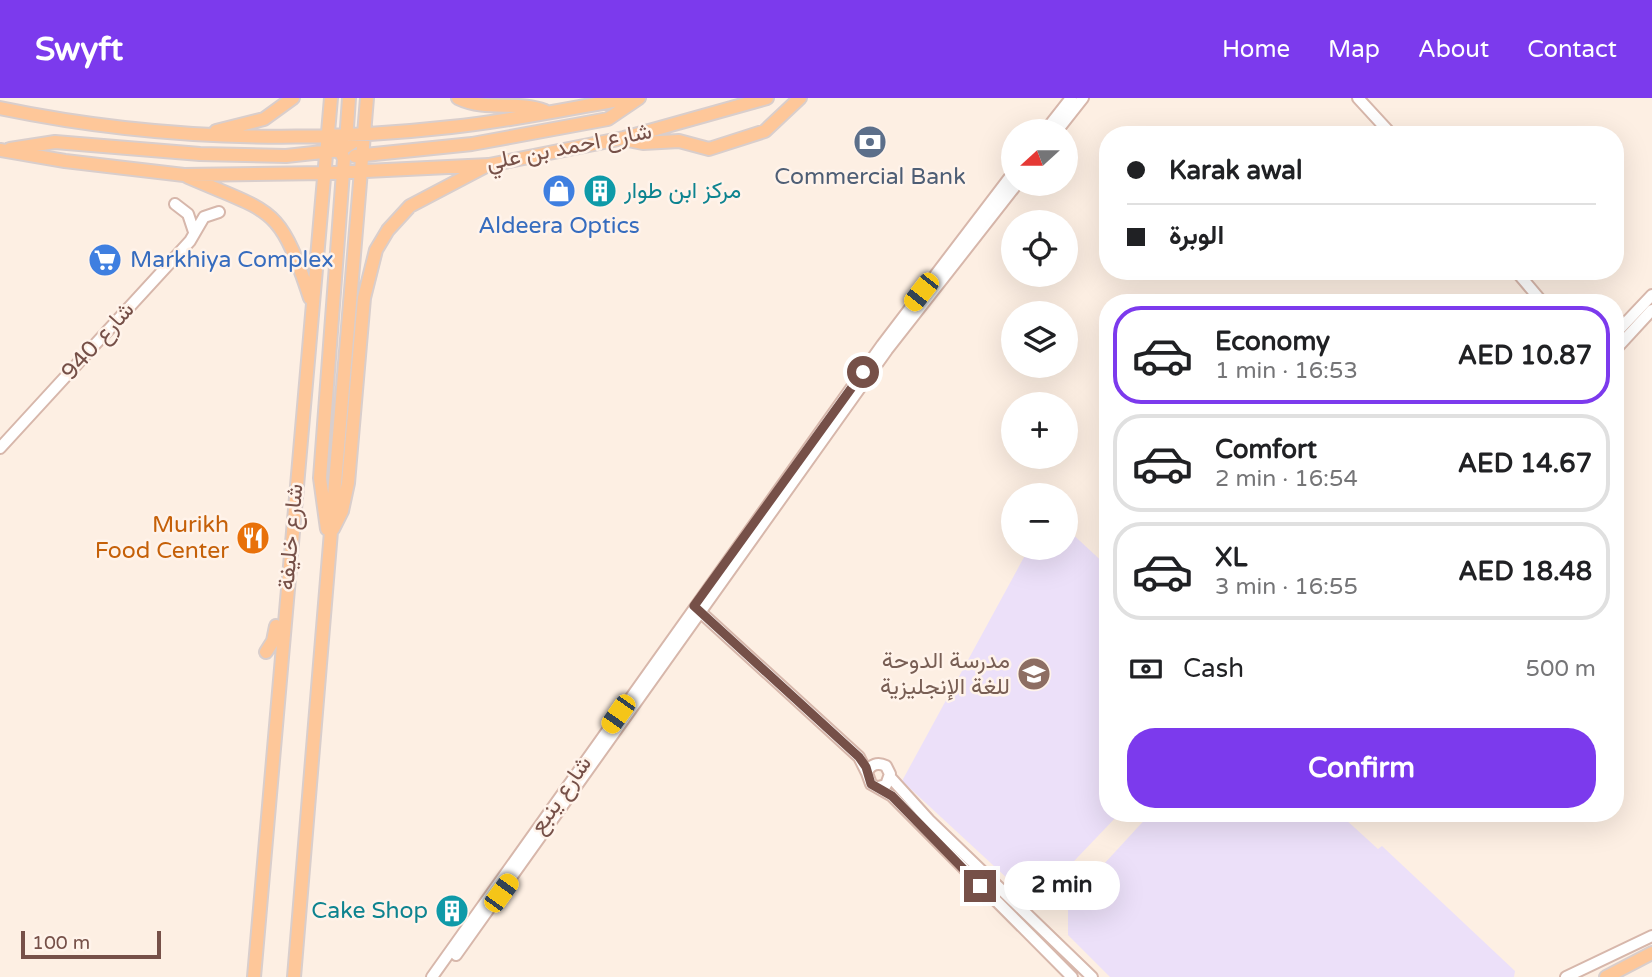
<!DOCTYPE html>
<html lang="en">
<head>
<meta charset="utf-8">
<style>
	:root { --surface:#fff; --page:#f2f2f2; --text:#202124; --muted:#757577; --line:#e0e0e0; --accent:#7c3aed }
	body { margin:0; font-family:"Varela Round",Vazirmatn,sans-serif; background:var(--page); color:var(--text); height:100vh; display:flex; flex-direction:column; font-size:26px; white-space:nowrap }
	* { box-sizing:border-box; margin:0 }
	p { font-size:23px; color:var(--muted) }
	.icon { flex:none; width:38px; height:38px; fill:none; stroke:currentColor; stroke-width:2; stroke-linecap:round; stroke-linejoin:round }
	.map { position:relative; flex:1; overflow:hidden }
	.drawer { position:absolute; left:1099px; top:196px; width:525px; height:528px; display:flex; flex-direction:column; background:var(--surface); border-radius:28px; box-shadow:0 7px 28px #0002 }
	.drawer>* { flex:none }
	.top-card { position:absolute; left:1099px; top:28px; width:525px; height:154px; border-radius:28px; box-shadow:0 7px 28px #0002; display:grid; align-content:center; height:154px; padding:0 28px; background:var(--surface) }
	.needle { width:46px; rotate:249deg }
	.buttons { position:absolute; left:1001px; top:21px; display:grid; gap:14px }
	.buttons a { display:grid; place-items:center; width:77px; height:77px; border-radius:50%; background:var(--surface); box-shadow:0 7px 28px #0002; font-size:35px }
	.scale { position:absolute; left:21px; bottom:18px; width:140px; box-sizing:border-box; padding-left:7px; border:4px solid #765048; border-top:0; font-size:19px; line-height:24px; white-space:nowrap; color:#765048; -webkit-text-stroke:5px #fff3ea; paint-order:stroke }
	.end { position:absolute; width:32px; height:32px; margin:-16px; border:9px solid #765048; background:#fff; box-shadow:0 0 0 4px #fff }
	.from { border-radius:50% }
	.bubble { position:absolute; height:49px; border-radius:24px; background:var(--surface); box-shadow:0 7px 28px #0002; font-size:23px; font-weight:700; line-height:49px; text-align:center }
	.car { position:absolute; width:21px; height:42px; margin:-21px -10px; border-radius:9px; box-shadow:0 0 5px 2px #0007; background:linear-gradient(#f5c518 24%,#345 0 40%,#f5c518 0 76%,#345 0 86%,#f5c518 0) }
	.top-card b { display:flex; align-items:center; gap:24px; height:66px; font-size:26px }
	.top-card b+b { border-top:2px solid var(--line) }
	.top-card i { width:18px; height:18px; background:var(--text) }
	ul { padding:12px 0 0; list-style:none }
	li { display:flex; align-items:center; gap:21px; height:98px; margin:0 14px 10px; padding:0 14px; border:4px solid var(--line); border-radius:28px }
	li div { flex:1 }
	li b { display:block; font-size:26px }
	li em { font-style:normal; font-weight:700 }
	li.selected { border-color:var(--accent) }
	li>.icon { width:63px; height:63px; stroke-width:1.5 }
	.pay { display:flex; align-items:center; gap:18px; height:77px; padding:0 28px; font-size:26px }
	.pay p { margin-inline-start:auto }
	.primary-button { display:flex; gap:14px; margin-top:auto; padding:14px 28px }
	.primary-button a { flex:1; height:80px; border-radius:28px; background:var(--accent); color:#fff; font-size:28px; font-weight:700; line-height:80px; text-align:center }
	header { display:flex; align-items:center; gap:42px; box-sizing:border-box; height:98px; padding:0 35px; background:var(--accent); color:#fff }
	header strong { font-size:33px }
	nav { display:flex; gap:38px; margin-inline-start:auto; font-size:24px }
	.map>svg:first-child { display:block }
	.education { fill:#ece0f9 }
	.lines { fill:none; stroke-linecap:round; stroke-linejoin:round }
	.secondary-casing { stroke:#d7b7ab; stroke-width:14 }
	.primary-casing { stroke:#d9cecc; stroke-width:16 }
	.secondary { stroke:#fff; stroke-width:10 }
	.primary { stroke:#fec799; stroke-width:12 }
	.route { stroke:#765048; stroke-width:9 }
	.labels { text-anchor:middle; dominant-baseline:central; stroke-width:5; stroke-linejoin:round; paint-order:stroke }
	.street-label { font-size:23px; fill:#765048; stroke:#fff3ea }
	.service-label { font-size:23px; fill:#4e5e75; stroke:#fff3ea }
	.culture-label { font-size:23px; fill:#0d838f; stroke:#fff3ea; text-anchor:start }
	.shop-label { font-size:23px; fill:#366cbe; stroke:#fff3ea }
	.food-label { font-size:23px; fill:#c56008; stroke:#fff3ea; text-anchor:end }
	.education-label { font-size:23px; fill:#785e54; stroke:#fff3ea; text-anchor:end }
</style>
</head>
<body>
<header>
<strong>Swyft</strong>
<nav><a>Home</a><a>Map</a><a>About</a><a>Contact</a></nav>
</header>
<div class="map">
<svg width="1652" height="879" viewBox="0 0 1652 879">
	<rect width="100%" height="100%" fill="#fdefe3"/>
	<!-- education -->
	<path class="education" d="M1066 430 1108 469V716H1119L1034 805 902 683 1029 450H1066Z
		M1150 716H1347L1344 720 1378 751 1382 748 1515 873 1514 879H1110L1068 837V805Z"/>
	<g class="lines">
		<defs>
			<path id="secondary" d="M1358 0 1392 37
				M1045 33 1071 0
				M1057 33 1083 0
				M175 106 188 116 194 134
				M1516 173 1543 205
				M1615 236 1652 197
				M1615 252 1652 212
				M0 350 190 143 204 119 219 114
				M696 510 859 659 867 675
				M890 679 929 722 1092 879
				M878 689 886 687 890 676 886 668C878 664 870 666 867 675L871 686 892 698 1072 879
				M456 857 887 252 1017 86
				M432 879 882 247 1013 75
				M1566 879 1652 838"/>
			<path id="primary" d="M458 0C487 14 517 2 545 13
				M0 10C149 41 300 46 451 29 511 23 571 10 630 0
				M216 33 264 21 293 0
				M628 42 643 45 679 43 709 51 765 33 800 0
				M346 44 349 0
				M10 51 55 44 200 56 286 58 341 52 365 36
				M0 52 65 63 184 77 325 75 489 67 624 40 767 0
				M355 58 472 46 608 21 639 0
				M188 79C273 116 279 106 310 200
				M327 431 320 380 344 61 338 48 328 37
				M333 431 342 413 348 385 364 200 376 152 388 132 410 108 488 67
				M266 554 273 543 276 528
				M254 879 331 0
				M294 879 367 0
				M1606 879 1652 855"/>
		</defs>
		<!-- secondary casing -->
		<use href="#secondary" class="secondary-casing"/>
		<!-- primary casing -->
		<use href="#primary" class="primary-casing"/>
		<!-- secondary -->
		<use href="#secondary" class="secondary"/>
		<!-- primary -->
		<use href="#primary" class="primary"/>
	</g>
	<g class="lines">
		<!-- route -->
		<path class="route" d="M863 274 694 508 859 659 866 669 871 686 892 698 980 788"/>
	</g>
	<!-- icons -->
	<defs>
		<symbol id="bank-disc" viewBox="-11 -11 22 22"><circle r="9.5" fill="#5c6f8a" stroke="#fff3ea"/><path d="M-6-4H6V4H-6ZM0-2.3a2.3 2.3 0 1 0 0 4.6a2.3 2.3 0 1 0 0-4.6Z" fill="#fff"/></symbol>
		<symbol id="shop-disc" viewBox="-11 -11 22 22"><circle r="9.5" fill="#3f7fe0" stroke="#fff3ea"/><path d="M-5-2.5h2.3a2.7 3.5 0 0 1 5.4 0H5L5.5 6h-11ZM-1.5-2.5h3a1.5 2.3 0 0 0-3 0Z" fill="#fff"/></symbol>
		<symbol id="building-disc" viewBox="-11 -11 22 22"><circle r="9.5" fill="#0f9aa8" stroke="#fff3ea"/><path d="M-4-6H4V6H1V3H-1V6H-4ZM-2.5-4.3h1.7v1.8h-1.7ZM.8-4.3h1.7v1.8H.8ZM-2.5-1h1.7V.8h-1.7ZM.8-1h1.7V.8H.8Z" fill="#fff"/></symbol>
		<symbol id="supermarket-disc" viewBox="-11 -11 22 22"><circle r="9.5" fill="#3f7fe0" stroke="#fff3ea"/><path d="M-6-5.5h2.5l.6 2H6L4.5 2H-2.5L-4.4-4H-6ZM-1.5 3.2a1.3 1.3 0 1 0 .1 0ZM3 3.2a1.3 1.3 0 1 0 .1 0Z" fill="#fff"/></symbol>
		<symbol id="restaurant-disc" viewBox="-11 -11 22 22"><circle r="9.5" fill="#e8710a" stroke="#fff3ea"/><path d="M-5-6h1v4h1v-4h1v4h1v-4h1v5L-1.5 .5V6h-2V.5L-5-1ZM5-6V6H3V1.5H1.5Q1.5-4 5-6Z" fill="#fff"/></symbol>
		<symbol id="school-disc" viewBox="-11 -11 22 22"><circle r="9.5" fill="#8d6e63" stroke="#fff3ea"/><path d="M0-5L7-2L0 1L-7-2ZM-4 1L0 2.5L4 1V4Q0 6-4 4Z" fill="#fff"/></symbol>
	</defs>
	<g fill-rule="evenodd">
		<use href="#bank-disc" x="851" y="25" width="38" height="38"/>
		<use href="#shop-disc" x="540" y="74" width="38" height="38"/>
		<use href="#building-disc" x="581" y="74" width="38" height="38"/>
		<use href="#supermarket-disc" x="86" y="143" width="38" height="38"/>
		<use href="#restaurant-disc" x="234" y="421" width="38" height="38"/>
		<use href="#school-disc" x="1015" y="557" width="38" height="38"/>
		<use href="#building-disc" x="433" y="794" width="38" height="38"/>
	</g>
	<g class="labels">
		<!-- street labels -->
		<g class="street-label">
			<text transform="translate(569 49) rotate(-11)">شارع احمد بن علي</text>
			<text transform="translate(98 243) rotate(-48)">شارع 940</text>
			<text transform="translate(291 439) rotate(-85)">شارع خليفة</text>
			<text transform="translate(561 697) rotate(-55)">شارع ينبع</text>
		</g>
		<!-- service labels -->
		<g class="service-label">
			<text x="870" y="79">Commercial Bank</text>
		</g>
		<!-- culture labels -->
		<g class="culture-label">
			<text x="624" y="93">مركز ابن طوار</text>
			<text x="428" y="813" text-anchor="end">Cake Shop</text>
		</g>
		<!-- shop labels -->
		<g class="shop-label">
			<text x="559" y="128">Aldeera Optics</text>
			<text x="130" y="162" text-anchor="start">Markhiya Complex</text>
		</g>
		<!-- food labels -->
		<g class="food-label">
			<text x="229" y="427">Murikh<tspan x="229" dy="26">Food Center</tspan></text>
		</g>
		<!-- education labels -->
		<g class="education-label">
			<text x="1010" y="563">مدرسة الدوحة<tspan x="1010" dy="26">للغة الإنجليزية</tspan></text>
		</g>
	</g>
</svg>
<div class="buttons">
<a><svg class="needle" viewBox="-14 -14 28 28"><path d="M0-13l5 13h-10z" fill="#e53935"/><path d="M0 13l5-13h-10z" fill="#757577"/></svg></a>
<a><svg class="icon" aria-label="locate" viewBox="0 0 24 24"><circle cx="12" cy="12" r="6"/><path d="M12 2v4M12 18v4M2 12h4M18 12h4"/></svg></a>
<a><svg class="icon" aria-label="layers" viewBox="0 0 24 24"><path d="M12 4l9 5-9 5-9-5zM3 14l9 5 9-5"/></svg></a>
<a>+</a>
<a>−</a>
</div>
<div class="scale">100 m</div>
<i class="end from" style="left:863px;top:274px"></i>
<i class="end" style="left:980px;top:788px"></i>
<div class="bubble" style="left:1004px;top:763px;width:116px">2 min</div>
<i class="car" style="left:921px;top:194px;rotate:218deg"></i>
<i class="car" style="left:618px;top:616px;rotate:215deg"></i>
<i class="car" style="left:501px;top:795px;rotate:36deg"></i>
<div class="top-card">
<b><i class="from"></i>Karak awal</b>
<b><i></i>الوبرة</b>
</div>
<section class="drawer">
<ul>
<li class="selected"><svg class="icon" aria-label="car" viewBox="0 0 24 24"><path d="M5 17H2v-5l4-1 3-4h7l3 4 3 1v5h-3M9 17h6M6 11h13"/><circle cx="7" cy="17" r="2"/><circle cx="17" cy="17" r="2"/></svg><div><b>Economy</b><p>1 min · 16:53</p></div><em>AED 10.87</em></li>
<li><svg class="icon" aria-label="car" viewBox="0 0 24 24"><path d="M5 17H2v-5l4-1 3-4h7l3 4 3 1v5h-3M9 17h6M6 11h13"/><circle cx="7" cy="17" r="2"/><circle cx="17" cy="17" r="2"/></svg><div><b>Comfort</b><p>2 min · 16:54</p></div><em>AED 14.67</em></li>
<li><svg class="icon" aria-label="car" viewBox="0 0 24 24"><path d="M5 17H2v-5l4-1 3-4h7l3 4 3 1v5h-3M9 17h6M6 11h13"/><circle cx="7" cy="17" r="2"/><circle cx="17" cy="17" r="2"/></svg><div><b>XL</b><p>3 min · 16:55</p></div><em>AED 18.48</em></li>
</ul>
<div class="pay"><svg class="icon" aria-label="cash" viewBox="0 0 24 24"><path d="M3 7h18v10H3z"/><circle cx="12" cy="12" r="2"/></svg>Cash<p>500 m</p></div>
<div class="primary-button"><a>Confirm</a></div>
</section>
</div>
</body>
</html>
